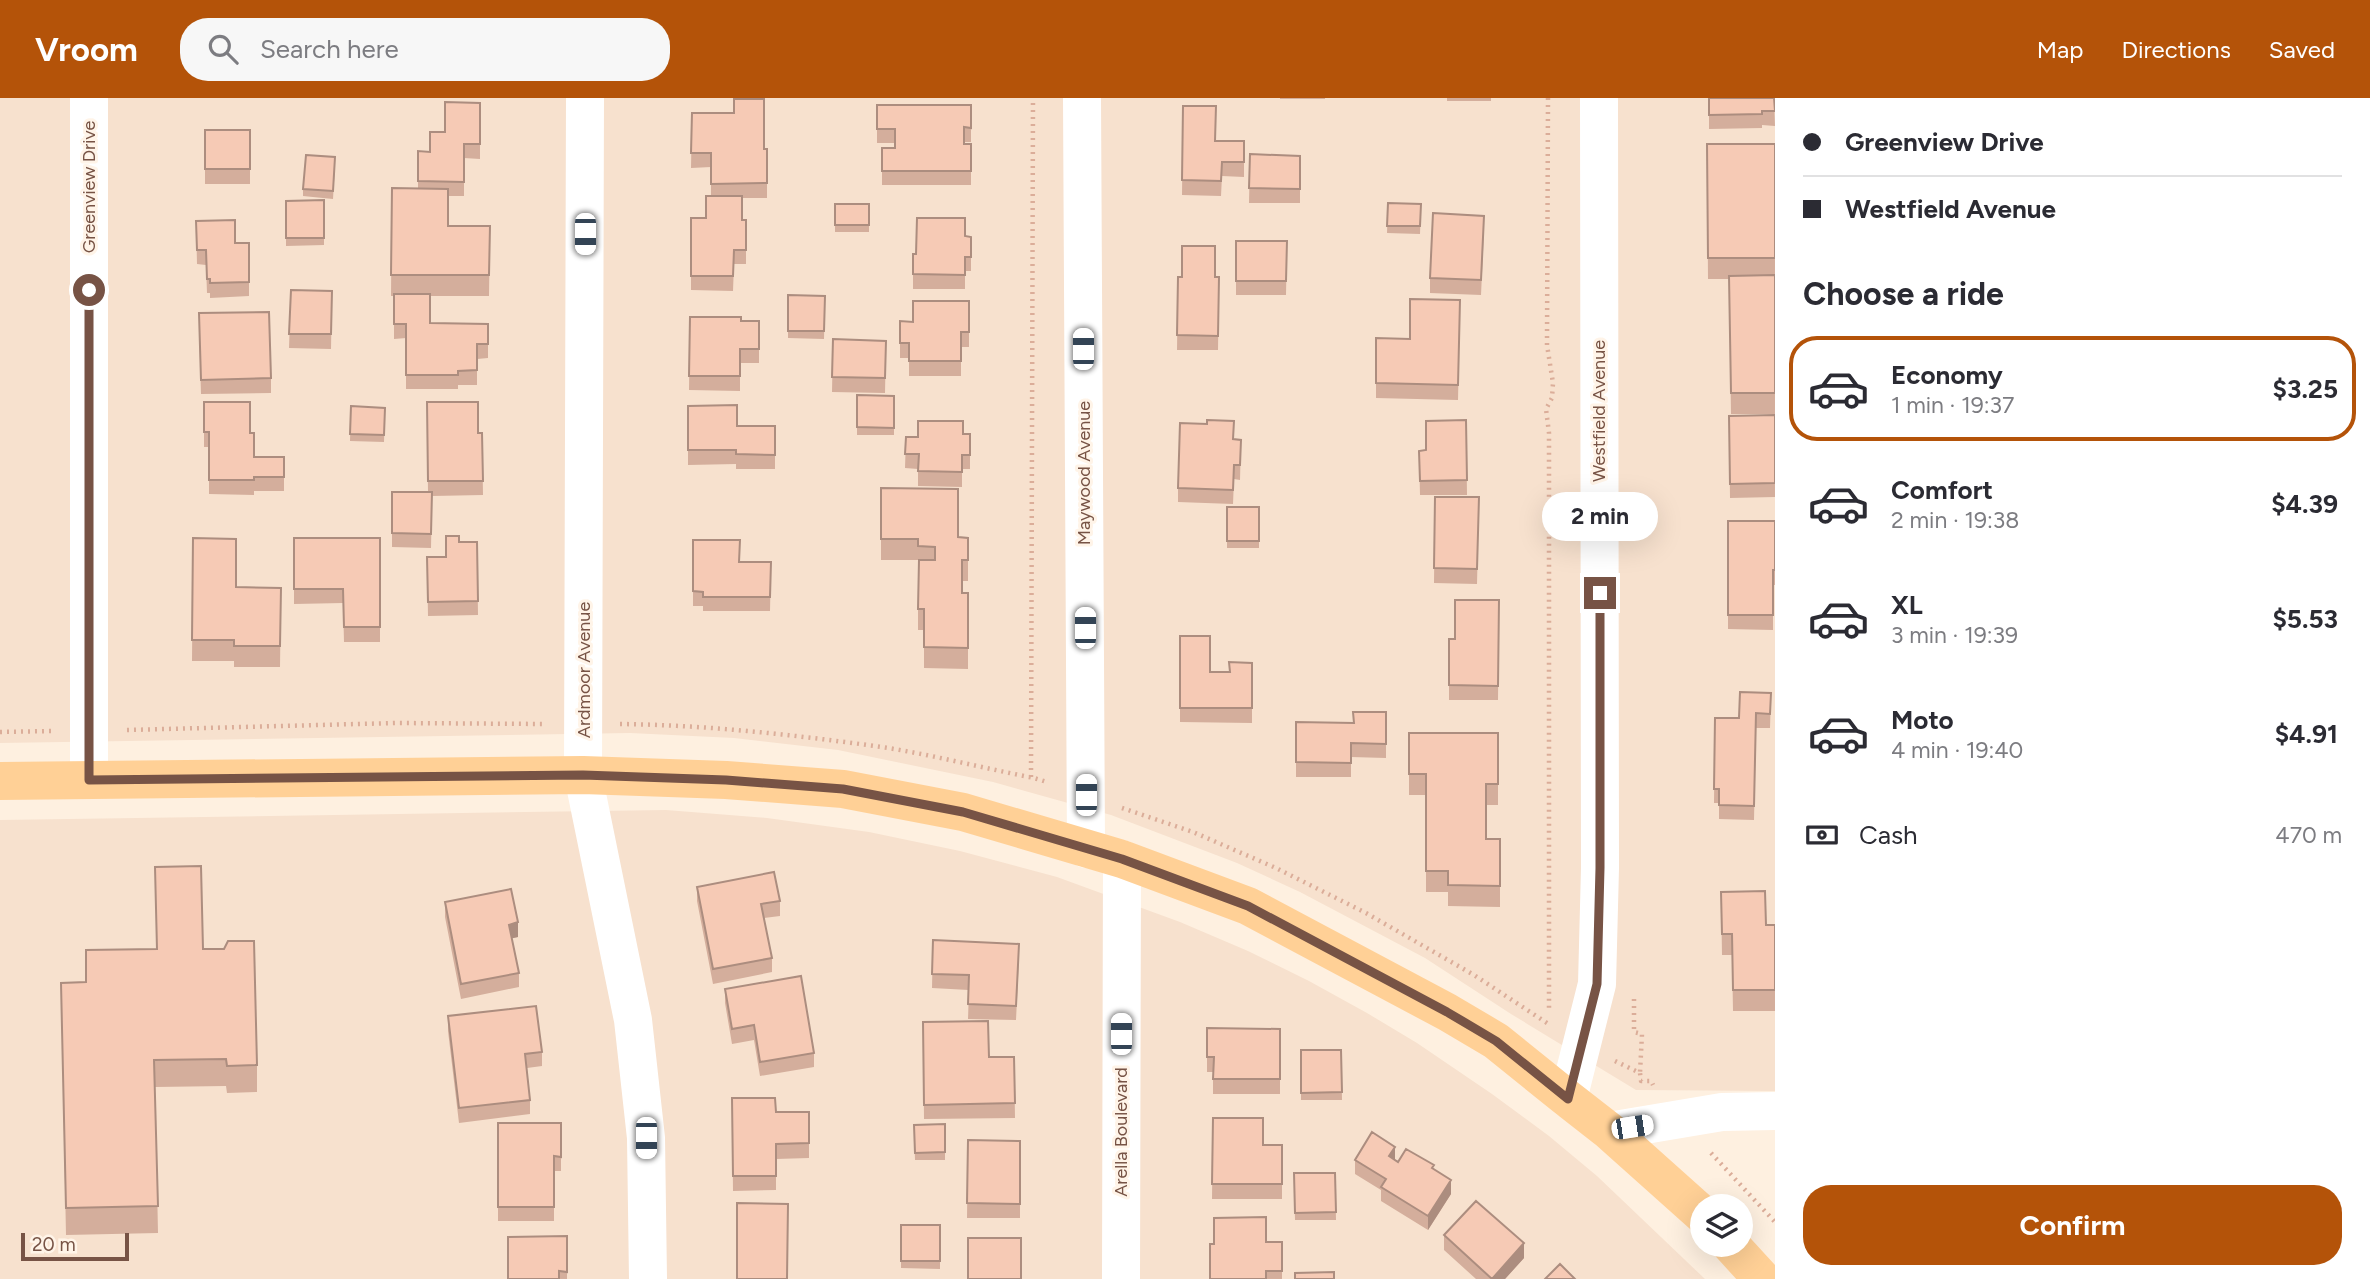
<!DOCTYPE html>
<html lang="en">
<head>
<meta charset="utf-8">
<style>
	:root { --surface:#fff; --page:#f7f7f7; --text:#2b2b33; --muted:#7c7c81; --line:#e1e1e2; --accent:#b45309 }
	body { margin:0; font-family:Figtree,sans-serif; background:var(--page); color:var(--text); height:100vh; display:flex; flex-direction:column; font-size:26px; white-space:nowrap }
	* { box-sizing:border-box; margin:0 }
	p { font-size:23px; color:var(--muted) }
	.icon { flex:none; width:38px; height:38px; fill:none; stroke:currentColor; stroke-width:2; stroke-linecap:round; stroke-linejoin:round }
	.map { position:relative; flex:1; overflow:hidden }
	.drawer { display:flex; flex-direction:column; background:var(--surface); width:595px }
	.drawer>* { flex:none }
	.banner { display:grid; align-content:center; height:154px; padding:0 28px; background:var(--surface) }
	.fabs { position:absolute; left:1690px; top:1096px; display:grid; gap:14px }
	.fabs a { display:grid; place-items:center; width:63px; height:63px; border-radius:50%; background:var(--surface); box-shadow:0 7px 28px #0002; font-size:35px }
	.scale { position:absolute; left:21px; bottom:18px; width:108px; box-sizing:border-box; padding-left:7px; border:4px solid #775345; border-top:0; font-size:19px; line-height:24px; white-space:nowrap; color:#775345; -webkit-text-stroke:5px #fff4e8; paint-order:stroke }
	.end { position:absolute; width:32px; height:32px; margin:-16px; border:9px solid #775345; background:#fff; box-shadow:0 0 0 4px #fff }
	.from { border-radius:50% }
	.bubble { position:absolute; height:49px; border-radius:24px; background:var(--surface); box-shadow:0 7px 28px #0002; font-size:23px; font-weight:700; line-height:49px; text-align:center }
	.car { position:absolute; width:21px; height:42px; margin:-21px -10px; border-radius:9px; box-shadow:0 0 5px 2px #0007; background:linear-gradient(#fff 24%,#345 0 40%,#fff 0 76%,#345 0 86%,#fff 0) }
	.banner b { display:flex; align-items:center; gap:24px; height:66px; font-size:26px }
	.banner b+b { border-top:2px solid var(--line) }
	.banner i { width:18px; height:18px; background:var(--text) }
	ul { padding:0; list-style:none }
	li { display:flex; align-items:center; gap:21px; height:105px; margin:0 14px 10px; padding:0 14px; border:4px solid transparent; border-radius:28px }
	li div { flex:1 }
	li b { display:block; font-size:26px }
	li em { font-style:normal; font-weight:700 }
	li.selected { border-color:var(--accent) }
	li>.icon { width:63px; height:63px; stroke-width:1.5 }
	h2 { padding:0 28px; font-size:32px; line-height:84px }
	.pay { display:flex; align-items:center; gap:18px; height:77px; padding:0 28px; font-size:26px }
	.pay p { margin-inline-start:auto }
	.action { display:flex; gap:14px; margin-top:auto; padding:14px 28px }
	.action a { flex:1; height:80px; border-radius:28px; background:var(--accent); color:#fff; font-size:28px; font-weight:700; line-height:80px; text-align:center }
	header { display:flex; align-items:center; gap:42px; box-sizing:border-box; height:98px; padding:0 35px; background:var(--accent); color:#fff }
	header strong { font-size:33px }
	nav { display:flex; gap:38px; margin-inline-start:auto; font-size:24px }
	.search { width:490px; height:63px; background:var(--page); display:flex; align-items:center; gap:18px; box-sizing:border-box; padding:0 24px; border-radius:28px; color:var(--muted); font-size:26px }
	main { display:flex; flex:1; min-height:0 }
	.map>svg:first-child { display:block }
	.residential { fill:#f7e1ce }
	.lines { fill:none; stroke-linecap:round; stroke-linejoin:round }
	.path { stroke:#dbad99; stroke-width:4.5; stroke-dasharray:2 5; stroke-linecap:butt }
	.minor { stroke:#fff; stroke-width:38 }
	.major { stroke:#ffd096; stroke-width:38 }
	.wall { fill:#d4ae9c }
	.shaded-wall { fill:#ac8d7f }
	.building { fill:#f6cab5; stroke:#ac8d7f; stroke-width:2 }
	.route { stroke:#775345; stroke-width:9 }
	.labels { text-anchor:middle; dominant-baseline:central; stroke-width:6; stroke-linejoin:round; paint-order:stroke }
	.street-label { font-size:18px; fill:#775345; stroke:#fff4e8 }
</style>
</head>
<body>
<header>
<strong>Vroom</strong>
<div class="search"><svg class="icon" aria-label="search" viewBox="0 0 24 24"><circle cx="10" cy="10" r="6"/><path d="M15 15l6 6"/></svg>Search here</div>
<nav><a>Map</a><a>Directions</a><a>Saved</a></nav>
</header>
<main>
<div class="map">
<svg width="1775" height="1181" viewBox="0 0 1775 1181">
	<rect width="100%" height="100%" fill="#fef0e0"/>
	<!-- residential -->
	<path class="residential" d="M0 0H1775V993L1636 992 1511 916 1425 860 1300 794 1237 765 1111 717 993 684 838 652 734 640 630 635 0 645Z
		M666 712 767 720 869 734 960 753 1057 779 1180 824 1248 853 1309 883 1367 915 1417 945 1492 996 1549 1038 1597 1078 1705 1181H0V722Z"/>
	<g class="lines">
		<!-- path -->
		<path class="path" d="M1548 0 1547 247 1553 285 1552 300 1546 311 1549 335V911
			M620 626C708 627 795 637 882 649 933 657 983 670 1034 680L1047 684
			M127 632 396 625 545 626
			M0 634 52 633
			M1031 679 1033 0
			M1122 710 1193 734 1276 770 1366 815 1474 877 1550 927
			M1634 901V934L1642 936 1640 975
			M1615 963 1640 975 1641 983H1651L1653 987
			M1711 1055 1775 1124"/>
		<!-- minor -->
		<path class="minor" d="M585 0 583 677 633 922 646 1040 648 1181
			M1082 0 1086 751
			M89 682V0
			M1568 1001 1597 886 1600 770 1599 0
			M1609 1033 1722 1014 1775 1013
			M1121 1181 1122 761"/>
		<!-- major -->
		<path class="major" d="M0 683 583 677 726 682 843 691 963 714 1122 761 1248 808 1447 914 1496 943 1568 1001 1609 1033 1703 1117
			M1730 1146 1762 1181"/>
	</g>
	<!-- wall -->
	<path class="wall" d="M1280 0H1325V1H1280Z
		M1447 0H1491V3H1447Z
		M1709 0H1774L1775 28 1762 27V30L1709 31Z
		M480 5V61L464 60V98H448V128H490L489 198H430V225L488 226V260L477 261V287H458V291H406V240L394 241V198H391L392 90H418V53L430 54 445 34Z
		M877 7H971V44H964V46H971V87H882V50H895V45H877Z
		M1183 8 1215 43H1244V79L1222 78 1221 98 1182 97Z
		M692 15 764 51H767V100H742V122H746V166H734L733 193 691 192V120H706L711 98V69L691 70Z
		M205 32H250V86H205Z
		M1707 46H1775V316H1731L1729 181H1708Z
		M1250 56 1300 58V105H1249Z
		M335 67 333 101 303 98V91Z
		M324 102V147L286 148V103Z
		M1388 105 1421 106 1420 136 1387 135Z
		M835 106H869V134H835Z
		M196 123 235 145H249V198L210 200V195H207L206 167 197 166Z
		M1484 132 1481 197 1430 195V180Z
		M965 138 971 139V173H965V191H913V156H916Z
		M1236 143H1287L1286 197H1236Z
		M1178 179H1219L1218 252H1177Z
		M291 192 332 193 331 251 289 250Z
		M788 197 825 198 824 241 788 240Z
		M1460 202 1458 302 1376 300V240L1410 241Z
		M969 203V249H961V278H909V260H900V223L913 224Z
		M690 219 741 223H759V265H740V293L689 292Z
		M199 230 271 280V295L201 296Z
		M833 241 886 243 885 295 832 294Z
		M857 297 894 298V337H857Z
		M204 304 250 335 254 359H284V393H254V397L209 396V349H204Z
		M427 304 478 335H482L483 397 432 398 431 450 392 449V394H428Z
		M351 308 385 310 384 344 350 343Z
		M688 308 737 328H775V371H736V366L688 367Z
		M1775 317V399L1730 400 1729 318Z
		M1466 322 1467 397H1420L1419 353 1426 352Z
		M963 336H970V371H962V389L918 388V371L905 370 906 339Z
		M1233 341 1241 342 1240 382 1234 381 1233 406 1178 404V390Z
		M881 390 958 439 968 440V483H962V495H968V571L924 570V532H918V462H881Z
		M1435 399H1479L1477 486 1434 485Z
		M1227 409H1259V450H1227Z
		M1728 423H1775V487H1773V532L1728 531Z
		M193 440 236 489 281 490 280 569H234V563H192Z
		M294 440H380V544H344L343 505 294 506Z
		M693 442 740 464H771L770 513H703V508H693Z
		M459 444H477L478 517 428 518 427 459H446Z
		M1499 502 1498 602H1449V541H1455Z
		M1180 538 1210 574H1229L1252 565V625L1180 624Z
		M1771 595 1770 630H1756L1754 722 1719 721V705H1714L1715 620H1739Z
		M1386 614V660L1351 659V679H1296V624L1353 625Z
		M1409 635H1498V707H1486V741H1500V809L1448 808V794H1426V697H1409Z
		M155 769 203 851 257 967V994L227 995 226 988 155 989 158 1135 66 1137 61 885 86 884 157 851Z
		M697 789 780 803V818L764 820 772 860V874L713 886 697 803Z
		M1721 794 1766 827H1775V913H1733L1732 857H1722Z
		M445 804 518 839 512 840 519 875V889L461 901 445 819Z
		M933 842 1019 860 1016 922 968 921 969 892 932 890Z
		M725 891 814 955V969L760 978 754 942 732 946 725 905Z
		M448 918 542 954V968L527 970 530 1002V1016L459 1025 448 933Z
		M923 924 989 959H1014L1015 1020 924 1021Z
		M1207 930 1280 931V996H1213V974H1207Z
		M1301 952H1341L1342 1002H1301Z
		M732 1000 776 1014H809V1060L776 1061V1092L733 1093Z
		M1213 1020 1263 1047H1282V1101H1212Z
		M498 1025H561V1073H554V1123H498Z
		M945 1026V1062H915L914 1027Z
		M968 1042 1020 1043V1120H967Z
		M1355 1062H1395L1398 1064 1434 1071 1451 1096 1428 1132 1381 1103V1092L1355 1076Z
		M1294 1075H1335L1336 1122H1295Z
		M901 1127H940V1171L901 1170Z
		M1444 1137 1524 1160 1505 1181H1476L1444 1152Z
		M567 1138V1181H508Z
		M1266 1144H1282V1181H1210Z"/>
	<!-- shaded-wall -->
	<path class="shaded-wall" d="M518 824V839L509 841V827Z
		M1395 1049V1063L1389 1058Z
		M1451 1082V1096L1428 1132V1118Z
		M1524 1145V1160L1505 1181H1492Z"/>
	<!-- building -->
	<path class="building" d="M1709 0H1774L1775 13H1762V16L1709 17Z
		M734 1H764V51H767V85L711 86V55H691L692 15H734Z
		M445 4 480 5V46H464V84L418 83V53L430 54V34H445Z
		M877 7H971V30L964 29V46H971V73H882V50H895V31H877Z
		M1183 8H1216L1215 43H1244V64H1222L1221 83 1182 82Z
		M205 32H250V71H205Z
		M1707 46H1775V160H1708Z
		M1250 56 1300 58V91L1249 90Z
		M306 57 335 59 333 93 303 91Z
		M392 90 448 91V128H490L489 177H391Z
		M706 98H742V122H746V152H734L733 178H691V120H706Z
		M324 102V140H286V103Z
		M1388 105 1421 106 1420 128H1387Z
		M835 106H869V127H835Z
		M1433 115 1484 118 1481 182 1430 180Z
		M917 120H965V138L971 139V159H965V177L913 176V156H916Z
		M235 122V145H249V184L210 185V181H207L206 152H197L196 123Z
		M1236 143H1287L1286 183H1236Z
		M1182 148H1215V179H1219L1218 238 1177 237 1178 179H1182Z
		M1775 177V295H1731L1729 178Z
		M291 192 332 193 331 236H289Z
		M394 196H430V225L488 226V246H477V272L458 273V277H406V226H394Z
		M788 197 825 198 824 233H788Z
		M1410 201 1460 202 1458 287 1376 285V240L1410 241Z
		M913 203H969V234H961V263H909V245H900V223L913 224Z
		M269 214 271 280 201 282 199 215Z
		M690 219H741V223H759V251H740V278H689Z
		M833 241 886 243 885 280 832 279Z
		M857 297 894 298V330L857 329Z
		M204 304H250V335H254V359H284V379H254V382H209V334H204Z
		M427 304H478V335H482L483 383H428Z
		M737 307V328H775V357L736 356V352H688V308Z
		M351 308 385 310 384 337 350 336Z
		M1775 317V385L1730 386 1729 318Z
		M1207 322 1234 323 1233 341 1241 342 1240 367H1234L1233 392 1178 390 1180 325 1207 326Z
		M1466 322 1467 382 1420 383 1419 353 1426 352V323Z
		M918 323H963V336H970V357H962V374L918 373 919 356H905L906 339H918Z
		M881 390 958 391V439L968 440V462H962V495H968V550L924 549V511H918L919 462H935V449L918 448V441H881Z
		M392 394H432L431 436 392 435Z
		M1435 399H1479L1477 471 1434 470Z
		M1227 409H1259V443H1227Z
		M1728 423H1775V472H1773V517H1728Z
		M446 438H459V444H477L478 503 428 504 427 459H446Z
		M193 440 236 441V489L281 490 280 548H234V542H192Z
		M294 440H380V529H344L343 491H294Z
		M693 442H740L739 464H771L770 499H703V494L693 493Z
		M1455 502H1499L1498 588 1449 587V541H1455Z
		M1180 538H1210V574H1230L1229 564 1252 565V610H1180Z
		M1740 594 1771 595 1770 616 1756 615 1754 708 1719 707V691H1714L1715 620H1739Z
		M1353 614H1386V646L1351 645V665L1296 664V624L1354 625Z
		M1409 635H1498V686H1486V741H1500V788L1448 787V773H1426V676H1409Z
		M201 768 203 851H224L228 843H254L257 967 227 968 226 961 154 962 158 1108 66 1110 61 885 86 884V852L157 851 155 769Z
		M774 774 780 803 761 806 772 860 713 871 697 789Z
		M511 791 518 824 509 827 519 875 461 886 445 804Z
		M1765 793 1766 827H1775V892H1733L1732 836H1722L1721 794Z
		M933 842 1019 846 1016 908 968 906 969 877 932 876Z
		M801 878 814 955 760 964 754 927 732 931 725 891Z
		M536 908 542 954 525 956 530 1002 459 1010 448 918Z
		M988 923 989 959H1014L1015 1005 924 1007 923 924Z
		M1207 930 1280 931V981H1213L1214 959H1207Z
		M1301 952H1341L1342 994 1301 995Z
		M732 1000H775L776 1014H809V1045L776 1046V1078H733Z
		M1213 1020H1263V1047H1282V1086H1212Z
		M498 1025H561V1059L554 1058V1109H498Z
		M945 1026V1054L915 1055 914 1027Z
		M1372 1034 1395 1049 1389 1058 1398 1064 1406 1051 1434 1067 1432 1070 1451 1082 1428 1118 1381 1089 1386 1081 1355 1062Z
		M968 1042 1020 1043V1106L967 1105Z
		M1294 1075H1335L1336 1114 1295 1115Z
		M1476 1103 1524 1145 1492 1181 1444 1137Z
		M737 1105 788 1106 787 1181H737Z
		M1266 1119V1144H1282V1173H1266V1181H1210V1146H1214V1120Z
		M901 1127H940V1163H901Z
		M567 1138V1174L559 1173V1181H508V1139Z
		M968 1140H1021V1181H968Z
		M1560 1166 1575 1181H1545Z
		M1334 1174V1181H1295V1175Z"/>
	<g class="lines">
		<!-- route -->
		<path class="route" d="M89 192V682L583 677 726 682 843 691 963 714 1122 761 1248 808 1447 914 1496 943 1568 1001 1597 886 1600 770V495"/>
	</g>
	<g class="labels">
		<!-- street labels -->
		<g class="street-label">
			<text transform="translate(89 89) rotate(-90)">Greenview Drive</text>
			<text transform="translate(1599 313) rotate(-90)">Westfield Avenue</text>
			<text transform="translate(1084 375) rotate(-90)">Maywood Avenue</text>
			<text transform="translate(584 572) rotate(-90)">Ardmoor Avenue</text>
			<text transform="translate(1121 1034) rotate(-90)">Arella Boulevard</text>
		</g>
	</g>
</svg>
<div class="fabs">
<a><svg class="icon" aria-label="layers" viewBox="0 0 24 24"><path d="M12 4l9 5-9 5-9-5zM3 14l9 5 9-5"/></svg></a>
</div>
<div class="scale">20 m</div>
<i class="end from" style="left:89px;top:192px"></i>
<i class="end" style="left:1600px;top:495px"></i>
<div class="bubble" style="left:1542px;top:394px;width:116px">2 min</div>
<i class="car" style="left:585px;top:136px;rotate:180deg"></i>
<i class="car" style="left:1083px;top:251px;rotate:0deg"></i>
<i class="car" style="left:1085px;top:530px;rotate:0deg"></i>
<i class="car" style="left:1086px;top:697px;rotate:0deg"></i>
<i class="car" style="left:1121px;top:936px;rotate:0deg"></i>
<i class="car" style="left:1632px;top:1029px;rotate:81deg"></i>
<i class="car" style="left:646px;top:1040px;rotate:180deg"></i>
</div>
<section class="drawer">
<div class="banner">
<b><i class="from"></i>Greenview Drive</b>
<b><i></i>Westfield Avenue</b>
</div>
<h2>Choose a ride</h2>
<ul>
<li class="selected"><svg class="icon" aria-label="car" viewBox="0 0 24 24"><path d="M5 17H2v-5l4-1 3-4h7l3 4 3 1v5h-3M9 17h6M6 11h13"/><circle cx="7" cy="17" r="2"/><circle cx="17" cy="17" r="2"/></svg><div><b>Economy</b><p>1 min · 19:37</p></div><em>$3.25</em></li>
<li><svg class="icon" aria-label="car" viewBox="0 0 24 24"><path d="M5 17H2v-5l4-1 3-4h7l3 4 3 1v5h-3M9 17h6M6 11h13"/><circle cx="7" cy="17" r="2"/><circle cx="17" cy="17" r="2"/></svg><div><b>Comfort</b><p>2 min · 19:38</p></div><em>$4.39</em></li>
<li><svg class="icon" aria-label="car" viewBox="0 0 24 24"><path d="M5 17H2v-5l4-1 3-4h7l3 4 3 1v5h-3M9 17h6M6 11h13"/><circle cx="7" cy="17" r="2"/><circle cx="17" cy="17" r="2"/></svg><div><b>XL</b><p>3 min · 19:39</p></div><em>$5.53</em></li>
<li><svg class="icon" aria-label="car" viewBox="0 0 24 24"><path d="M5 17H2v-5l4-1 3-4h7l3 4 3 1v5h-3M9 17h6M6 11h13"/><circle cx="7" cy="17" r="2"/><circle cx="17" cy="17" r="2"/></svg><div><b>Moto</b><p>4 min · 19:40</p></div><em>$4.91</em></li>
</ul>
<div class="pay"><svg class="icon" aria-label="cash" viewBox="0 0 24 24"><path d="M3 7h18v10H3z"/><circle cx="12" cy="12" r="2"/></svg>Cash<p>470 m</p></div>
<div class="action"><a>Confirm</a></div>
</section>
</main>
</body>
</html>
